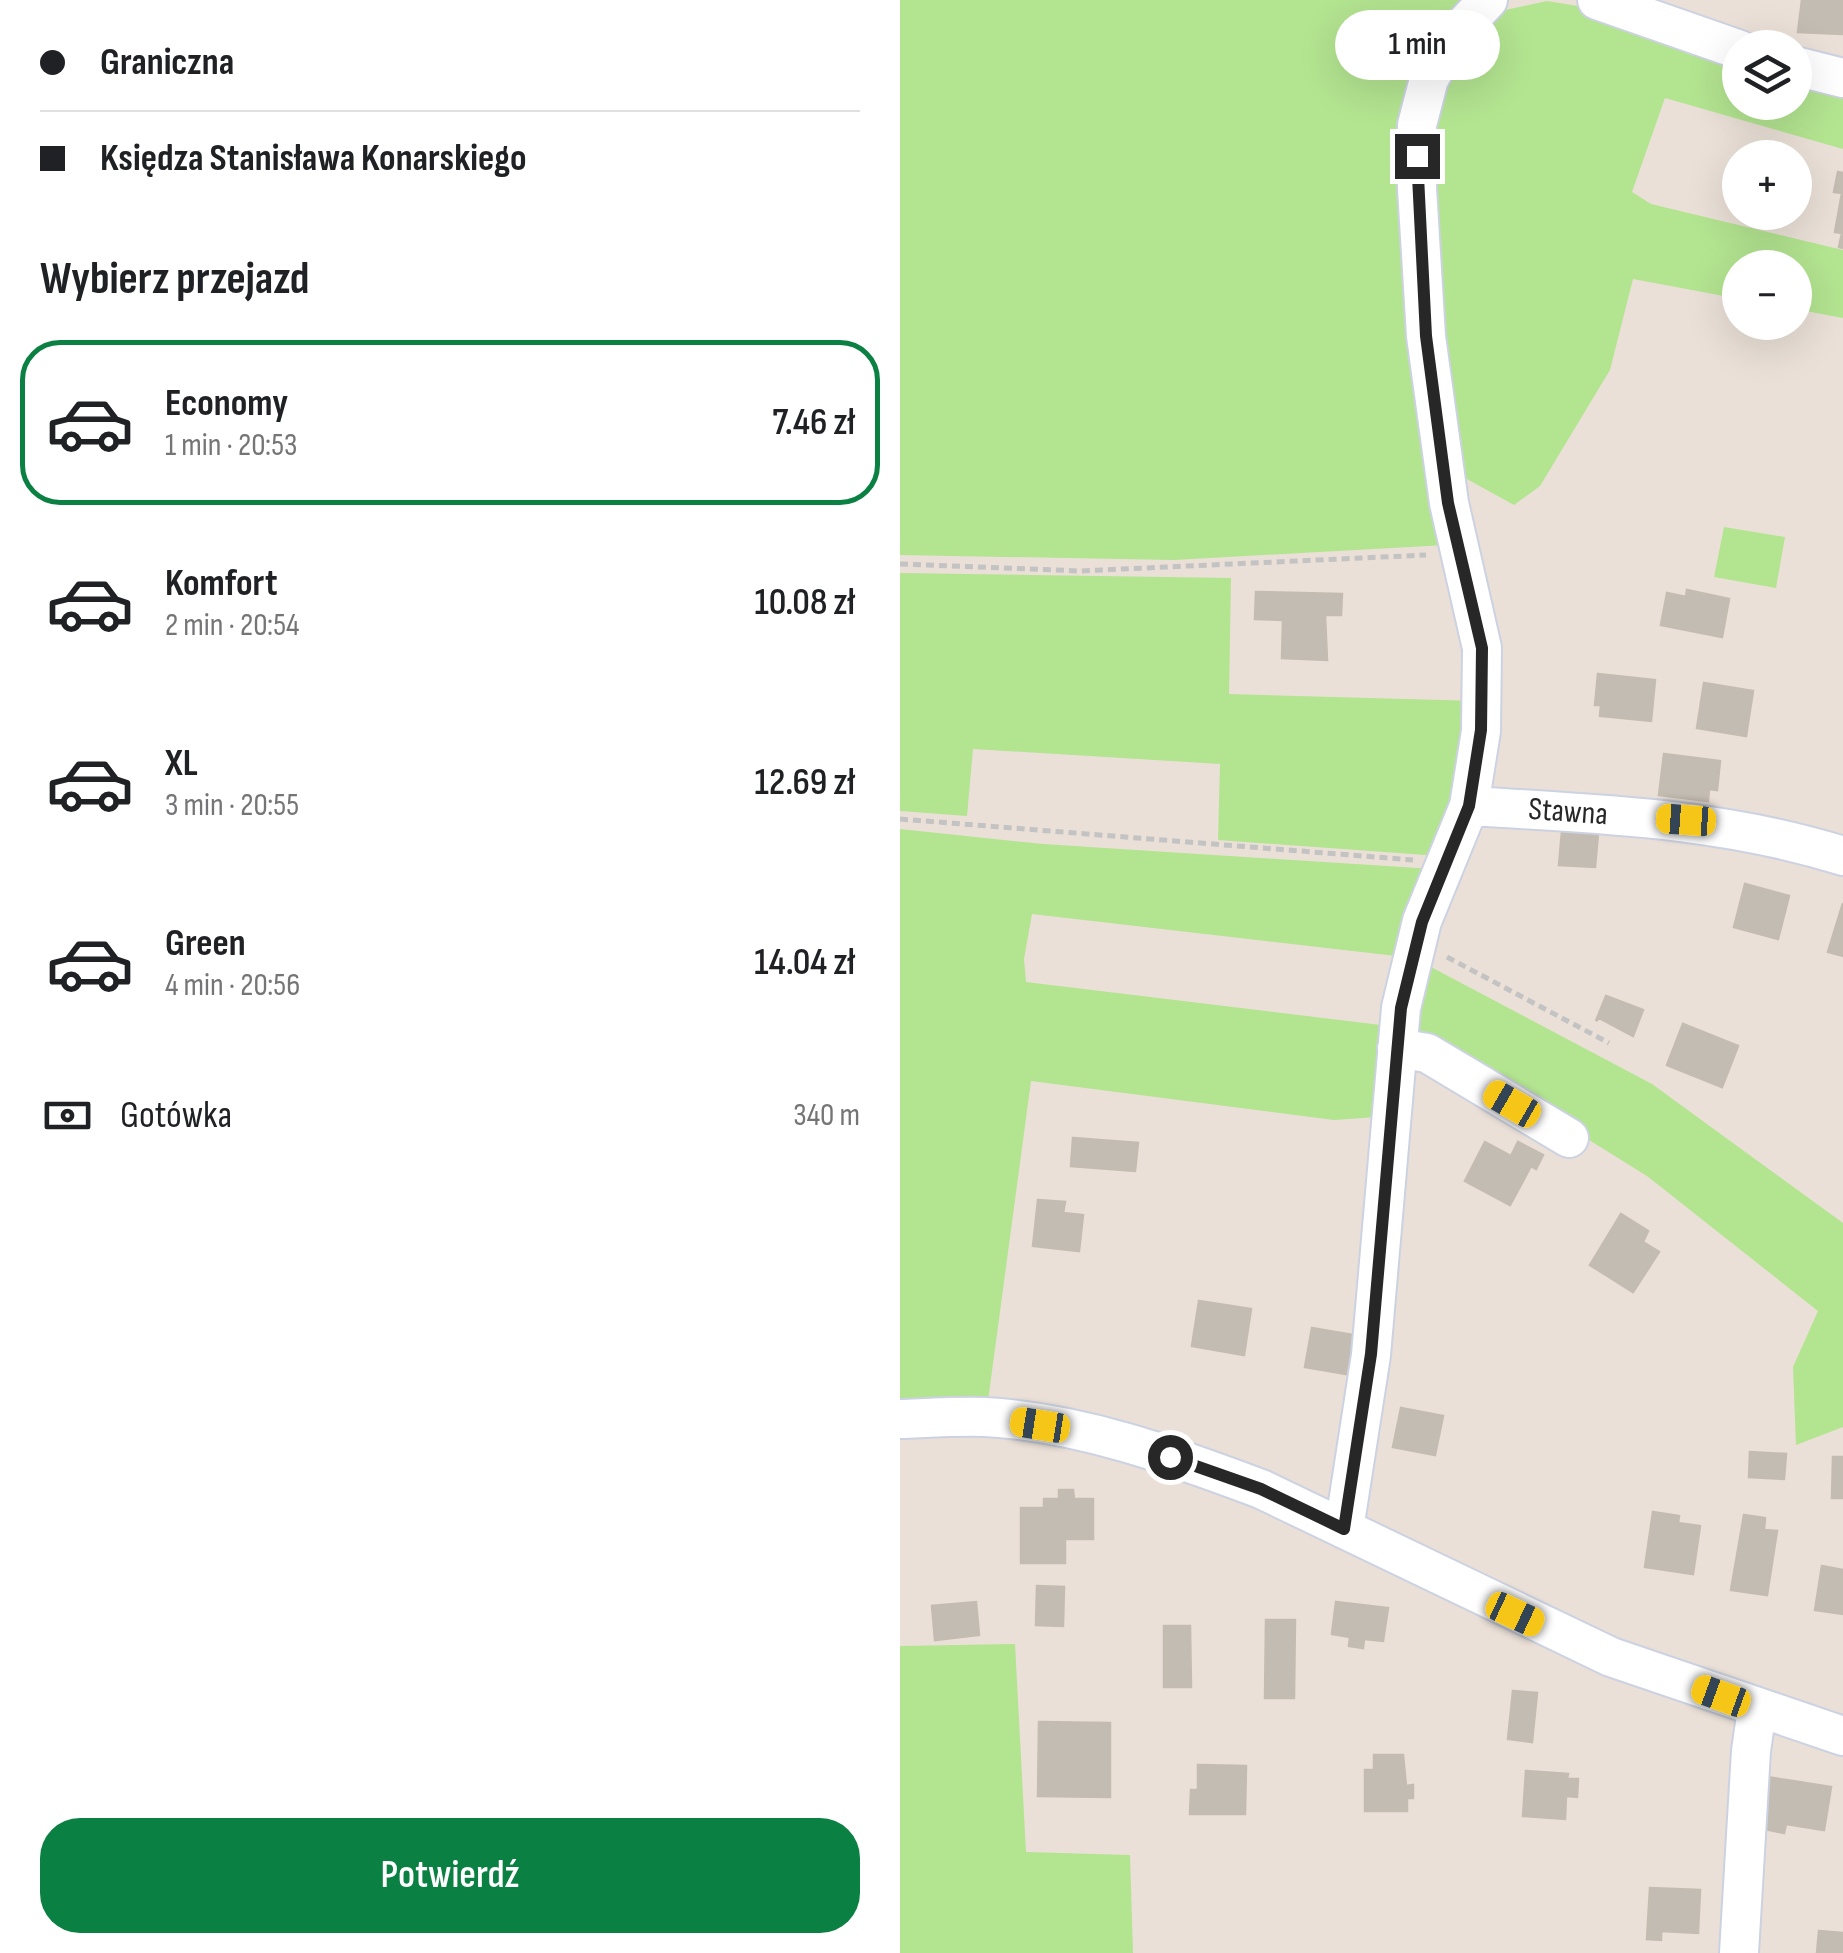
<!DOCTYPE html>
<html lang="pl">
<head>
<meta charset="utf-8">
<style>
	:root { --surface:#fff; --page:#f6f6f6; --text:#202124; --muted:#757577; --line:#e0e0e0; --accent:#0b8043 }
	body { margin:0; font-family:"Sofia Sans Condensed",sans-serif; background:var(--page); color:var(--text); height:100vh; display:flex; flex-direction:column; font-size:38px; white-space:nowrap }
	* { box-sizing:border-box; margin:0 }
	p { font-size:32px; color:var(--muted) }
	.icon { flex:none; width:55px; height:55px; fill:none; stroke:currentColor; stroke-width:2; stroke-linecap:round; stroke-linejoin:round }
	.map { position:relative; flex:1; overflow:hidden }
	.side { display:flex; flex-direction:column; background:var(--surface); width:900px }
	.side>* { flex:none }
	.top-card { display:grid; align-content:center; height:220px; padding:0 40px; background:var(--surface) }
	.buttons { position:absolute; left:822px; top:30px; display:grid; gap:20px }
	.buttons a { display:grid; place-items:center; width:90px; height:90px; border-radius:50%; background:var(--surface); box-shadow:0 10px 40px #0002; font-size:50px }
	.end { position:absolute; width:45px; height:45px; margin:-22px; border:12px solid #272727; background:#fff; box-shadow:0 0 0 5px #fff }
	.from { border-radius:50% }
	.bubble { position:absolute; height:70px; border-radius:35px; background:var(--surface); box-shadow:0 10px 40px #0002; font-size:32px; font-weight:600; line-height:70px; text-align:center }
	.car { position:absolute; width:30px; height:60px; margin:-30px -15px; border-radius:12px; box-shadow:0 0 8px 2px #0007; background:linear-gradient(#f5c518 24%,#345 0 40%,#f5c518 0 76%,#345 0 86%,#f5c518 0) }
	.top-card b { display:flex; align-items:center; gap:35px; height:95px; font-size:38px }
	.top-card b+b { border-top:2px solid var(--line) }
	.top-card i { width:25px; height:25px; background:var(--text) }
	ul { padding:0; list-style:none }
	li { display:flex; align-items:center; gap:30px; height:165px; margin:0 20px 15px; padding:0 20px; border:5px solid transparent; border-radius:40px }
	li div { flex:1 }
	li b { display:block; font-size:38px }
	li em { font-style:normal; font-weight:600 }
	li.selected { border-color:var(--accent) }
	li>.icon { width:90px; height:90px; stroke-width:1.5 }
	h2 { padding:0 40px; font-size:45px; line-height:120px }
	.pay { display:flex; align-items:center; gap:25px; height:110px; padding:0 40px; font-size:38px }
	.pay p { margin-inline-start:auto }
	.button { display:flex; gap:20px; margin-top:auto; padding:20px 40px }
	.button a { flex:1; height:115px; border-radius:40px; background:var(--accent); color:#fff; font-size:40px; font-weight:600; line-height:115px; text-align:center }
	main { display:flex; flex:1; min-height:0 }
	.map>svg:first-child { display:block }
	.green { fill:#b3e490 }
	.building { fill:#c2bcb3; stroke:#c5bcb1; stroke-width:2.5 }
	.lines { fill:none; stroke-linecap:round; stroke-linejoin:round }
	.minor-casing { stroke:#ccd2e1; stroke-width:42 }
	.path { stroke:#c3c3c3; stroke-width:5; stroke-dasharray:8 5; stroke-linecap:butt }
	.minor { stroke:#fff; stroke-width:38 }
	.route { stroke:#272727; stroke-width:12 }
	.labels { text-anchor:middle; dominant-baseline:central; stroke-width:8; stroke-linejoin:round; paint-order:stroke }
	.street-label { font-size:32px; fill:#272727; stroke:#fff }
</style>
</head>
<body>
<main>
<section class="side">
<div class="top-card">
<b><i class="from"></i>Graniczna</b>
<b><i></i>Księdza Stanisława Konarskiego</b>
</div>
<h2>Wybierz przejazd</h2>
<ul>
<li class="selected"><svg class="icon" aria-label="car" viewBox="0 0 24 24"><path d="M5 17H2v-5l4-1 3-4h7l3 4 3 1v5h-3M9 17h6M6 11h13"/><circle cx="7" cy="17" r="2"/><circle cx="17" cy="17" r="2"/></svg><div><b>Economy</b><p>1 min · 20:53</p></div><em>7.46 zł</em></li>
<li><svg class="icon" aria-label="car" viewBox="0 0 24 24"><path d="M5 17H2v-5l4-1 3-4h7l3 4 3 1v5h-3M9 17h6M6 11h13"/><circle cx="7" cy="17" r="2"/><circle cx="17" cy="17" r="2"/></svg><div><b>Komfort</b><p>2 min · 20:54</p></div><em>10.08 zł</em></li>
<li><svg class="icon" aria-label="car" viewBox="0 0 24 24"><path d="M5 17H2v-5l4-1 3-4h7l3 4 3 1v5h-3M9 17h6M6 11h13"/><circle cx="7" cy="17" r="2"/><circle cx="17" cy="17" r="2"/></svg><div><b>XL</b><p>3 min · 20:55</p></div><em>12.69 zł</em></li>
<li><svg class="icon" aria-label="car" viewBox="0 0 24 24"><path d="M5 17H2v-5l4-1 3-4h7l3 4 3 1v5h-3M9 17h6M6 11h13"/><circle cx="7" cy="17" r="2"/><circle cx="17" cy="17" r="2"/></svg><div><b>Green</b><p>4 min · 20:56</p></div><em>14.04 zł</em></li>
</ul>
<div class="pay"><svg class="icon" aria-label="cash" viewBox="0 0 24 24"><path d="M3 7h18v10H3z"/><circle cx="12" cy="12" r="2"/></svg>Gotówka<p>340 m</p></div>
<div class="button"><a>Potwierdź</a></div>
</section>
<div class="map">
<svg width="943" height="1953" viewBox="0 0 943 1953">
	<rect width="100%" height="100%" fill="#eae0d7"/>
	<!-- green -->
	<path class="green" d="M0 0H569L506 111 546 545 274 560 0 555Z
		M647 1 678 6 840 58V102H895V75L943 90V149L765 98 732 192 751 204 943 250V318L895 309V268H840V299L733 279 710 370 640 486 614 505 556 473 535 340V94L567 35 605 10Z
		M824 527 885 537 876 588 814 577Z
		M0 573 331 578 329 694 579 701 540 856 318 840 320 764 73 749 67 816 0 811Z
		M0 829 143 844 533 869 505 957 132 914 124 959 126 982 489 1026 477 1117 434 1120 131 1081 88 1401 0 1400Z
		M529 966 752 1084 943 1223V1427L896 1445 893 1367 918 1311 747 1176 517 1033 516 1019Z
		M115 1644 126 1852 230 1855 233 1953H0V1646Z"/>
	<!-- building -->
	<path class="building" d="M902 0H943V34L898 32Z
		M938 172 943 173V248L939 247 942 233 935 232 942 193 934 192Z
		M787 590 829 599 822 637 761 625 767 593 786 597Z
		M356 592 442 594 441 615H425L427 660 382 658 383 620 355 619Z
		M698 674 755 680 751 721 700 716 701 705H695Z
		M804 683 853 691 846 736 797 728Z
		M764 754 820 761 817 790 809 789 808 801 759 795Z
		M662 831 698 834 695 867 659 865Z
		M845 884 889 896 878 939 834 927Z
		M943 903V956L928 952Z
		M706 996 743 1010 733 1036 699 1018 696 1021Z
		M783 1024 838 1046 822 1087 767 1065Z
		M173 1138 238 1143 235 1171 171 1166Z
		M585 1142 611 1156 618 1142 643 1155 636 1169 631 1166 610 1205 565 1181Z
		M138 1200 165 1202 163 1213 183 1215 179 1251 133 1246Z
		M721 1214 748 1231 743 1242 759 1252 733 1292 690 1265Z
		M299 1301 351 1309 344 1355 292 1346Z
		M412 1328 453 1335 446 1374 405 1367Z
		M501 1408 543 1416 535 1455 493 1447Z
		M850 1452 886 1454 884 1479 849 1477Z
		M933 1457H943V1498H932Z
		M159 1490H173L174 1499H193V1539H165V1563H121V1508H144V1499H159Z
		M753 1512 779 1516 778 1523 800 1526 793 1574 745 1567Z
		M844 1515 865 1518 864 1530 877 1531 867 1595 831 1590Z
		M922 1566 943 1570V1614L915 1610Z
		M137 1586 164 1587 163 1626 136 1625Z
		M76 1602 79 1635 35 1640 32 1606Z
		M436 1602 488 1608 483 1641 464 1639 463 1648 449 1646 450 1637 432 1634Z
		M366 1620H395L394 1698H365Z
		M264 1626H290L291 1687H264Z
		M613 1691 637 1693 632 1742 608 1739Z
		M139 1722 210 1723V1797L138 1796Z
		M474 1755H503L506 1786 513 1785V1798H507V1811H465V1770H474Z
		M298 1765 346 1766 345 1814H290L291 1790H298Z
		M626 1771 668 1774 667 1779H678L677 1797 666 1796 665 1819 623 1816Z
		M861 1776 931 1787 924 1830 886 1824 884 1833 865 1829 867 1821 854 1819Z
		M750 1888 800 1890 798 1933 761 1931V1940L747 1939Z
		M919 1931 943 1933V1953H917Z"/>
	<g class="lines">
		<defs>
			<path id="minor" d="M697 0 840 50
				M895 66 943 78
				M569 806C697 814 819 817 943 856
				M497 1048 527 1053 669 1138
				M0 1419C28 1418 57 1416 85 1417 180 1422 273 1456 361 1489L711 1657 943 1736
				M444 1529 471 1355 501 1008 522 921 569 806 581 731 582 648 549 503 526 336 517 188V125L529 79 553 37 588 0
				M839 1953 851 1751 857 1709"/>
		</defs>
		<!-- minor casing -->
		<use href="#minor" class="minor-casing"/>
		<!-- path -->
		<path class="path" d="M0 564 180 571 526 555
			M0 819 513 860
			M547 957 709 1043"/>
		<!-- minor -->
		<use href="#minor" class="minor"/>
	</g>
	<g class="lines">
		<!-- route -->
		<path class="route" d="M270 1457 361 1489 444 1529 471 1354 501 1008 522 922 569 806 581 730 582 648 548 503 526 336 517 156"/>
	</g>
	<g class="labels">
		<!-- street labels -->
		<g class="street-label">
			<text transform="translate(668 812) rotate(4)">Stawna</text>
		</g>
	</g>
</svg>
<div class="buttons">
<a><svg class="icon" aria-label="layers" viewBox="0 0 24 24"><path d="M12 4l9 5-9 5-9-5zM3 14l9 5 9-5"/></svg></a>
<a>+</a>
<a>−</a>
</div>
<i class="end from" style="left:270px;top:1457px"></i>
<i class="end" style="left:517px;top:156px"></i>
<div class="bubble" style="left:435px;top:10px;width:165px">1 min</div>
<i class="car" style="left:786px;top:820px;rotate:274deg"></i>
<i class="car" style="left:612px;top:1104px;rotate:300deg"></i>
<i class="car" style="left:140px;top:1425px;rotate:279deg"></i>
<i class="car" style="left:615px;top:1614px;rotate:115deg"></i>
<i class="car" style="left:821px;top:1696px;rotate:290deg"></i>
</div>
</main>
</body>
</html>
